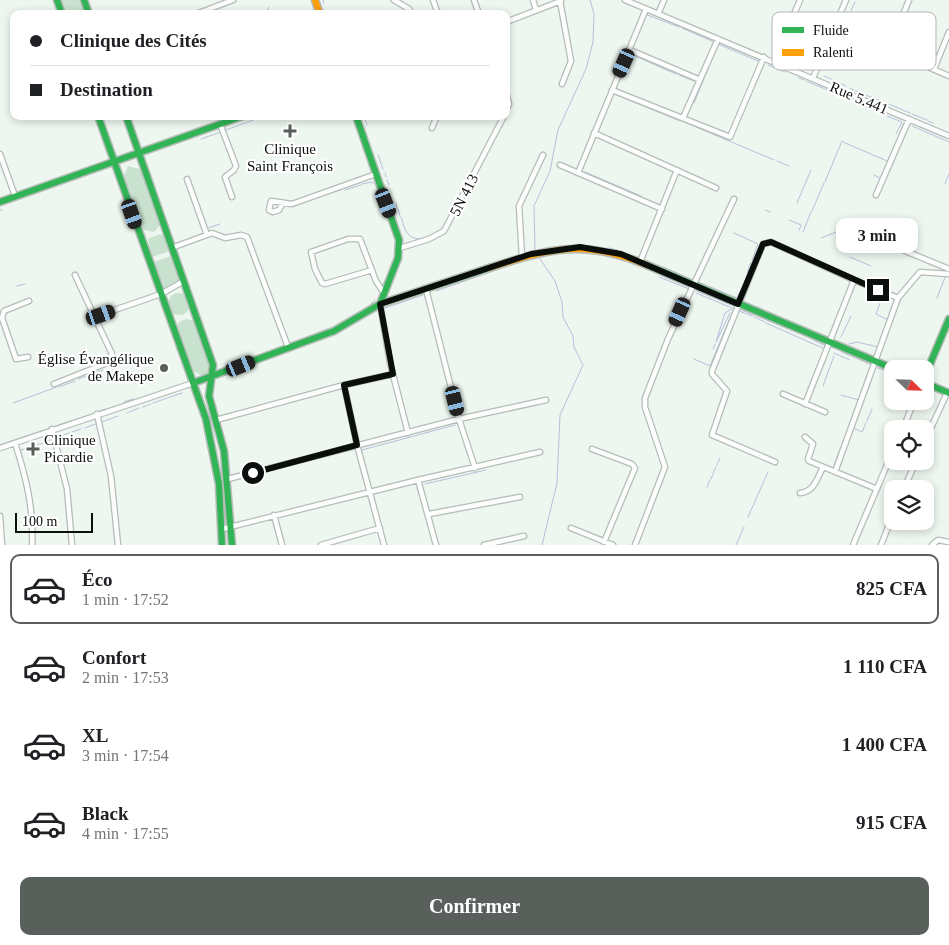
<!DOCTYPE html>
<html lang="fr">
<head>
<meta charset="utf-8">
<style>
	:root { --surface:#fff; --page:#f2f2f2; --text:#202124; --muted:#757577; --line:#e0e0e0; --accent:#59605b }
	body { margin:0; font-family:Georgia,serif; background:var(--page); color:var(--text); height:100vh; display:flex; flex-direction:column; font-size:19px; white-space:nowrap }
	* { box-sizing:border-box; margin:0 }
	p { font-size:16px; color:var(--muted) }
	.icon { flex:none; width:28px; height:28px; fill:none; stroke:currentColor; stroke-width:2; stroke-linecap:round; stroke-linejoin:round }
	.map { position:relative; height:545px; overflow:hidden }
	.sheet { display:flex; flex-direction:column; background:var(--surface); flex:1 }
	.sheet>* { flex:none }
	.banner { position:absolute; left:10px; top:10px; width:500px; height:110px; border-radius:10px; box-shadow:0 2px 8px #0003; display:grid; align-content:center; height:110px; padding:0 20px; background:var(--surface) }
	.needle { width:32px; rotate:113deg }
	.buttons { position:absolute; left:884px; top:360px; display:grid; gap:10px }
	.buttons a { display:grid; place-items:center; width:50px; height:50px; border-radius:10px; background:var(--surface); box-shadow:0 2px 8px #0003; font-size:25px }
	.scale { position:absolute; left:15px; bottom:12px; width:78px; box-sizing:border-box; padding-left:5px; border:2px solid #0a0f0b; border-top:0; font-size:14px; line-height:18px; white-space:nowrap; color:#0a0f0b; -webkit-text-stroke:4px #fff; paint-order:stroke }
	.end { position:absolute; width:22px; height:22px; margin:-11px; border:6px solid #0a0f0b; background:#fff; box-shadow:0 0 0 2px #fff }
	.from { border-radius:50% }
	.bubble { position:absolute; height:35px; border-radius:10px; background:var(--surface); box-shadow:0 2px 8px #0003; font-size:16px; font-weight:600; line-height:35px; text-align:center }
	.car { position:absolute; width:15px; height:30px; margin:-15px -8px; border-radius:6px; box-shadow:0 0 4px 1px #0007; background:linear-gradient(#222 24%,#8ab4d8 0 40%,#222 0 76%,#8ab4d8 0 86%,#222 0) }
	.banner b { display:flex; align-items:center; gap:18px; height:48px; font-size:19px }
	.banner b+b { border-top:1px solid var(--line) }
	.banner i { width:12px; height:12px; background:var(--text) }
	ul { padding:9px 0 0; list-style:none }
	li { display:flex; align-items:center; gap:15px; height:70px; margin:0 10px 8px; padding:0 10px; border:2px solid transparent; border-radius:10px }
	li div { flex:1 }
	li b { display:block; font-size:19px }
	li em { font-style:normal; font-weight:600 }
	li.active { border-color:var(--accent) }
	li>.icon { width:45px; height:45px; stroke-width:1.5 }
	.action { display:flex; gap:10px; margin-top:auto; padding:10px 20px }
	.action a { flex:1; height:58px; border-radius:10px; background:var(--accent); color:#fff; font-size:20px; font-weight:600; line-height:58px; text-align:center }
	.map>svg:first-child { display:block }
	.green { fill:#c9e2cf }
	.lines { fill:none; stroke-linecap:round; stroke-linejoin:round }
	.stream { stroke:#b8bfdd; stroke-width:1 }
	.street-casing { stroke:#b5bcb7; stroke-width:7 }
	.fast-casing { stroke:#b5bcb7; stroke-width:9 }
	.slow-casing { stroke:#b5bcb7; stroke-width:9 }
	.street { stroke:#fcfefd; stroke-width:4.5 }
	.fast { stroke:#30b455; stroke-width:6 }
	.slow { stroke:#ff9f0a; stroke-width:6 }
	.route { stroke:#0a0f0b; stroke-width:6 }
	.poi-dot { fill:#59605b; stroke:#fff; stroke-width:2 }
	.labels { text-anchor:middle; dominant-baseline:central; stroke-width:4.5; stroke-linejoin:round; paint-order:stroke }
	.street-label { font-size:15px; fill:#0a0f0b; stroke:#fff }
	.poi-label { font-size:15px; fill:#0a0f0b; stroke:#fff }
	.key { fill:#fff; stroke:#b6b7b6; stroke-width:1 }
	.key-label { font-size:14px; fill:#0a0f0b }
</style>
</head>
<body>
<div class="map">
<svg width="949" height="545" viewBox="0 0 949 545">
	<rect width="100%" height="100%" fill="#edf6ef"/>
	<!-- green -->
	<path class="green" d="M57 0H83L88 14H62Z
		M128 166 140 169 160 225 154 232 144 230 124 176Z
		M160 234 164 236 170 251 152 257 148 239Z
		M171 256 180 281 165 290 154 262Z
		M168 304a11 11 0 1 1 22 0a11 11 0 1 1-22 0Z
		M186 319 195 321 210 365 209 372 203 376 193 371 177 328 179 322Z"/>
	<g class="lines">
		<!-- stream -->
		<path class="stream" d="M311 0 314 9
			M323 0 324 3
			M471 0 476 14
			M265 14 269 7
			M645 14 679 27
			M903 22 909 7
			M844 26 855 2
			M682 28 714 42
			M635 56 676 74
			M768 65 785 72
			M679 75 694 81
			M824 76 846 86
			M799 78 804 80
			M806 81 835 93
			M850 88 854 90
			M856 91 883 102
			M836 94 844 97
			M617 95 680 121
			M854 101 858 103
			M694 103 718 44 758 61
			M886 103 910 113
			M859 104 886 115
			M912 114 927 120
			M364 116 367 125
			M887 116 902 122 896 134
			M682 121 774 160
			M928 121 933 123
			M498 122 500 118
			M912 126 949 142
			M226 130 261 117
			M201 139 221 132
			M843 142 887 161
			M149 146 170 138
			M363 147 369 163
			M623 149 649 160
			M378 155 383 169
			M777 161 789 166
			M585 172 641 196
			M385 173 386 177
			M874 175 882 179
			M387 180 389 185
			M825 182 842 141
			M362 184 372 182 377 186
			M945 184 949 174
			M345 190 361 185
			M396 203 397 208
			M797 203 811 170
			M398 209 400 216
			M0 210H2
			M765 210 770 212
			M812 211 824 183
			M401 217 403 223
			M789 220 801 225 799 230
			M403 224C407 235 412 241 424 238
			M208 228 220 224
			M803 232 811 212
			M838 232 846 253
			M734 233 758 244 752 260
			M821 238 839 231 843 223
			M609 248 617 250
			M535 251 534 206 550 171 558 130 586 69 593 42 594 14 590 0
			M566 252 594 253
			M538 256 555 281 562 302 563 317 573 336 574 347 583 365 560 415 557 483 542 545
			M613 256 635 263
			M850 257 871 266
			M936 266 948 271
			M663 267 693 280
			M747 273 751 262
			M660 275 689 287
			M659 277 689 289
			M857 278 870 283
			M698 282 737 298 750 271
			M873 285 877 286
			M17 286 25 284
			M382 287 388 275
			M878 287 885 290
			M436 291 522 261
			M697 291 734 306
			M696 293 732 308
			M883 295 876 314 888 320
			M937 298 946 275
			M743 301 757 307
			M758 307 786 320
			M366 309 375 300
			M382 309 423 295
			M739 309 754 315
			M739 311 752 316
			M730 313 716 342 725 313 733 308
			M755 315 783 327
			M754 317 765 322
			M787 320 815 332
			M766 323 825 349
			M784 327 812 339
			M816 332 828 337
			M307 337 327 329
			M841 337 851 316
			M813 340 826 346
			M293 342 304 338
			M849 344 857 342 878 347
			M846 345 874 357
			M713 349 715 344
			M842 352 872 365
			M834 353 850 360
			M694 359 710 366 733 311
			M882 360 902 369
			M878 368 892 373
			M78 379 103 370
			M823 386 834 356
			M59 387 75 381
			M841 395 859 400
			M124 402 133 399
			M13 403 57 387
			M153 403 182 393
			M143 407 151 404
			M127 413 139 408
			M92 414 105 409
			M867 421 872 409
			M102 422 118 416
			M56 426 70 421
			M85 428 98 423
			M853 428 862 432 866 423
			M72 432 81 429
			M23 438 37 433
			M56 438 69 433
			M35 446 53 439
			M21 450 33 446
			M362 450 455 425
			M717 465 720 458
			M833 468 844 439
			M713 473 716 467
			M711 479 713 474
			M425 484 486 470
			M707 487 710 480
			M748 517 768 472
			M736 545 744 527"/>
		<defs>
			<path id="street" d="M394 0 409 9 412 14
				M433 0 438 14
				M474 0 479 14
				M533 0 536 10
				M625 0 949 136
				M560 1 571 61 562 84
				M196 14 233 0
				M658 14 664 0
				M506 22 561 1
				M835 27 949 76
				M889 49 909 0
				M630 50 698 79
				M774 61 800 0
				M934 69 949 32
				M813 78 846 0
				M612 90 730 137 764 57
				M506 91 509 104 506 111
				M683 118 718 39
				M220 124 236 166 234 170 225 177 232 197
				M432 128 437 116
				M594 133 716 188
				M0 154 15 196
				M560 165 662 209
				M578 173 646 9
				M187 179 207 235
				M876 195 909 119
				M283 203 279 210 273 212 269 210 271 201 292 204 376 174
				M174 247 212 233 225 238 241 235 247 237 288 347
				M400 248 429 239 444 231 504 116
				M898 248 949 269
				M522 257 519 206 543 155
				M640 262 677 170
				M372 270 325 284 322 283 315 269 311 252 348 239H360L376 281 384 293
				M426 289 459 419 475 468
				M380 304 390 363 408 433
				M94 317 161 294 184 281
				M28 357 16 359 2 318 4 311 29 301
				M54 384 107 363 112 354 75 275
				M344 385 393 374
				M783 394 825 412
				M805 404 854 280 898 298
				M97 414 111 476 118 545
				M216 420 344 385 357 445 384 545
				M52 429 67 489 72 545
				M903 429 914 401
				M805 437 813 444 808 459 809 461 877 489
				M925 441 947 393
				M15 443C26 477 34 509 32 545
				M0 448 193 383
				M592 449 632 464 635 468 604 542
				M775 462 712 435 727 391 712 374V371L763 244 771 242 854 280
				M835 472 898 298 920 272 949 274
				M228 479 459 419 546 400
				M418 480 436 545
				M904 489 916 461
				M800 493C814 492 817 479 823 467
				M429 514 520 497
				M274 515 282 545
				M0 516 2 545
				M571 528 613 545
				M222 529 418 480 540 452
				M321 545 380 528
				M484 545 524 536
				M635 545 665 467 645 407V398L668 339 734 199
				M853 545 892 453
				M881 545 892 517
				M932 545 938 540 949 542"/>
			<path id="fast" d="M57 0 62 14
				M84 0 89 14
				M98 116 206 419 219 484 222 545
				M126 116 213 365 209 396 224 451 232 545
				M356 116 399 240 398 258 380 304
				M0 202 243 116
				M647 265 894 369
				M925 376 949 319
				M193 383 334 331 380 304 489 268
				M925 383 949 393"/>
			<path id="slow" d="M315 0 320 14
				M489 268C551 248 585 239 647 265"/>
		</defs>
		<!-- street casing -->
		<use href="#street" class="street-casing"/>
		<!-- fast casing -->
		<use href="#fast" class="fast-casing"/>
		<!-- slow casing -->
		<use href="#slow" class="slow-casing"/>
		<!-- street -->
		<use href="#street" class="street"/>
		<!-- fast -->
		<use href="#fast" class="fast"/>
		<!-- slow -->
		<use href="#slow" class="slow"/>
	</g>
	<g class="lines">
		<!-- route -->
		<path class="route" d="M253 473 357 445 344 385 393 374 380 304 531 254 580 247 621 254 738 304 763 244 771 242 878 290"/>
	</g>
	<!-- markers -->
	<g class="poi-dot">
		<path d="M287.5 123.5h5v5h5v5h-5v5h-5v-5h-5v-5h5z"/>
		<circle cx="164" cy="368" r="5"/>
		<path d="M30.5 441.5h5v5h5v5h-5v5h-5v-5h-5v-5h5z"/>
	</g>
	<g class="labels">
		<!-- street labels -->
		<g class="street-label">
			<text transform="translate(859 98) rotate(23)">Rue 5.441</text>
			<text transform="translate(464 195) rotate(-63)">5N 413</text>
		</g>
		<!-- poi labels -->
		<g class="poi-label">
			<text x="290" y="149">Clinique<tspan x="290" dy="17">Saint François</tspan></text>
			<text x="154" y="359" text-anchor="end">Église Évangélique<tspan x="154" dy="17">de Makepe</tspan></text>
			<text x="44" y="440" text-anchor="start">Clinique<tspan x="44" dy="17">Picardie</tspan></text>
		</g>
	</g>
	<!-- legend -->
	<rect x="772" y="12" width="164" height="58" rx="8" class="key"/>
	<rect x="782" y="27" width="22" height="6" fill="#30b455"/>
	<rect x="782" y="49" width="22" height="7" fill="#ff9f0a"/>
	<g class="key-label">
		<text x="813" y="35">Fluide</text>
		<text x="813" y="57">Ralenti</text>
	</g>
</svg>
<div class="buttons">
<a><svg class="needle" viewBox="-14 -14 28 28"><path d="M0-13l5 13h-10z" fill="#e53935"/><path d="M0 13l5-13h-10z" fill="#757577"/></svg></a>
<a><svg class="icon" aria-label="locate" viewBox="0 0 24 24"><circle cx="12" cy="12" r="6"/><path d="M12 2v4M12 18v4M2 12h4M18 12h4"/></svg></a>
<a><svg class="icon" aria-label="layers" viewBox="0 0 24 24"><path d="M12 4l9 5-9 5-9-5zM3 14l9 5 9-5"/></svg></a>
</div>
<div class="scale">100 m</div>
<i class="end from" style="left:253px;top:473px"></i>
<i class="end" style="left:878px;top:290px"></i>
<div class="bubble" style="left:836px;top:218px;width:82px">3 min</div>
<i class="car" style="left:624px;top:63px;rotate:204deg"></i>
<i class="car" style="left:386px;top:203px;rotate:159deg"></i>
<i class="car" style="left:132px;top:214px;rotate:161deg"></i>
<i class="car" style="left:680px;top:312px;rotate:204deg"></i>
<i class="car" style="left:101px;top:315px;rotate:71deg"></i>
<i class="car" style="left:241px;top:366px;rotate:68deg"></i>
<i class="car" style="left:455px;top:401px;rotate:166deg"></i>
<div class="banner">
<b><i class="from"></i>Clinique des Cités</b>
<b><i></i>Destination</b>
</div>
</div>
<section class="sheet">
<ul>
<li class="active"><svg class="icon" aria-label="car" viewBox="0 0 24 24"><path d="M5 17H2v-5l4-1 3-4h7l3 4 3 1v5h-3M9 17h6M6 11h13"/><circle cx="7" cy="17" r="2"/><circle cx="17" cy="17" r="2"/></svg><div><b>Éco</b><p>1 min · 17:52</p></div><em>825 CFA</em></li>
<li><svg class="icon" aria-label="car" viewBox="0 0 24 24"><path d="M5 17H2v-5l4-1 3-4h7l3 4 3 1v5h-3M9 17h6M6 11h13"/><circle cx="7" cy="17" r="2"/><circle cx="17" cy="17" r="2"/></svg><div><b>Confort</b><p>2 min · 17:53</p></div><em>1 110 CFA</em></li>
<li><svg class="icon" aria-label="car" viewBox="0 0 24 24"><path d="M5 17H2v-5l4-1 3-4h7l3 4 3 1v5h-3M9 17h6M6 11h13"/><circle cx="7" cy="17" r="2"/><circle cx="17" cy="17" r="2"/></svg><div><b>XL</b><p>3 min · 17:54</p></div><em>1 400 CFA</em></li>
<li><svg class="icon" aria-label="car" viewBox="0 0 24 24"><path d="M5 17H2v-5l4-1 3-4h7l3 4 3 1v5h-3M9 17h6M6 11h13"/><circle cx="7" cy="17" r="2"/><circle cx="17" cy="17" r="2"/></svg><div><b>Black</b><p>4 min · 17:55</p></div><em>915 CFA</em></li>
</ul>
<div class="action"><a>Confirmer</a></div>
</section>
</body>
</html>
